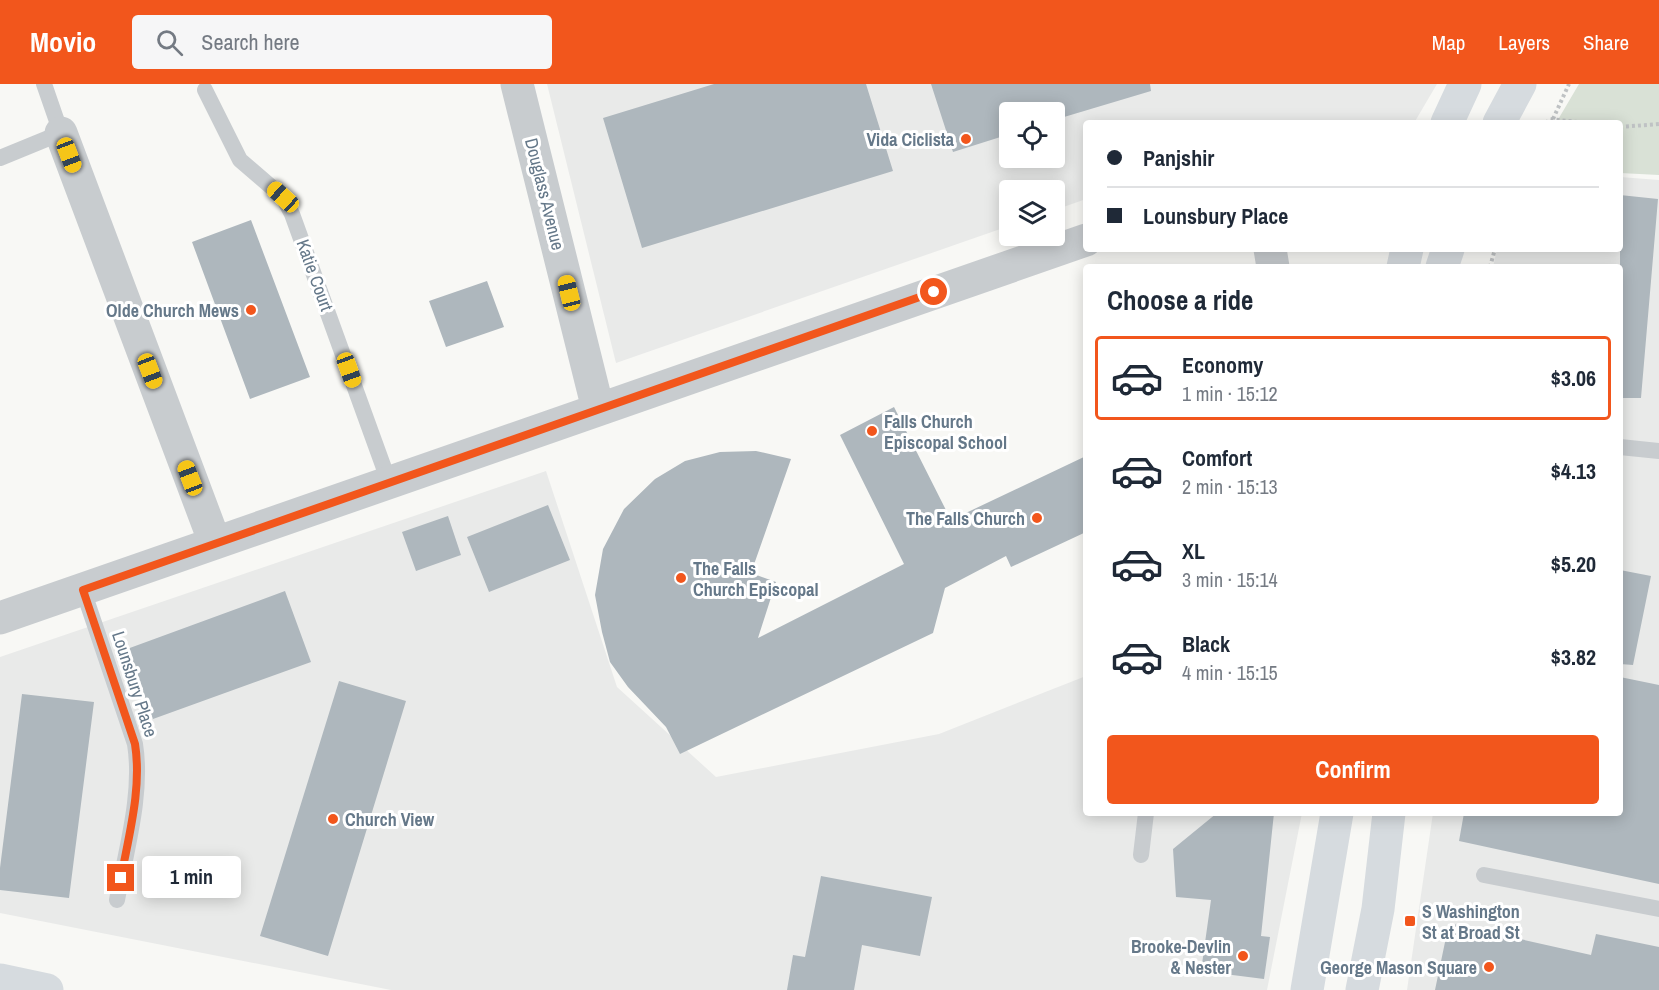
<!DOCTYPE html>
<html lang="en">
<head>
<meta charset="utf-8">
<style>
	:root { --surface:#fff; --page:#f6f6f7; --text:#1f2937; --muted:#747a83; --line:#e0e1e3; --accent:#f2561c }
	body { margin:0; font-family:"Archivo Narrow",sans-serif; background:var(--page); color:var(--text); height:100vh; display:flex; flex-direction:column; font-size:22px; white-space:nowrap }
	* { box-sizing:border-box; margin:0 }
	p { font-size:20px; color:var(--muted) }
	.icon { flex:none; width:33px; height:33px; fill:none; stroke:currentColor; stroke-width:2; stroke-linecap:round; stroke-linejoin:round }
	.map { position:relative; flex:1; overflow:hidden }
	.panel { position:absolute; left:1083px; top:180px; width:540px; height:552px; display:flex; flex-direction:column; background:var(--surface); border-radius:6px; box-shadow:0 3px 15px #0003 }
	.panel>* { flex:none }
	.banner { position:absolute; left:1083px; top:36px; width:540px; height:132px; border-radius:6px; box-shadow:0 3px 15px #0003; display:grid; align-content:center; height:132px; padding:0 24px; background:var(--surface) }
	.fabs { position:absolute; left:999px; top:18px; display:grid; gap:12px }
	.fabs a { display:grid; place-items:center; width:66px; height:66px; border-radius:6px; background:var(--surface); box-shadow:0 3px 15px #0003; font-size:30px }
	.end { position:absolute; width:27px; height:27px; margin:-14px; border:8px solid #f2561c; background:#fff; box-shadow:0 0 0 3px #fff }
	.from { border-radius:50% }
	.bubble { position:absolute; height:42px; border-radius:6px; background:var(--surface); box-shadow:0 3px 15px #0003; font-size:20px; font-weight:800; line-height:42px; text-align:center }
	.car { position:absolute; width:18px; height:36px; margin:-18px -9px; border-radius:8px; box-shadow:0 0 4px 2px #0007; background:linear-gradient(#f5c518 24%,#345 0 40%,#f5c518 0 76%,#345 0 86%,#f5c518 0) }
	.banner b { display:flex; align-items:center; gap:21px; height:57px; font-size:22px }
	.banner b+b { border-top:2px solid var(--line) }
	.banner i { width:15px; height:15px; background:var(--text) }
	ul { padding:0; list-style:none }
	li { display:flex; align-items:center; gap:18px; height:84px; margin:0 12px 9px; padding:0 12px; border:3px solid transparent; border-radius:6px }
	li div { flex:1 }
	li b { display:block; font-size:22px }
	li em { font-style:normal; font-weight:800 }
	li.active { border-color:var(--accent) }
	li>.icon { width:54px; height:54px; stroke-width:1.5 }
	h2 { padding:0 24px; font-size:27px; line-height:72px }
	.action { display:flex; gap:12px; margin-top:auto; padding:12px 24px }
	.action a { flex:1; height:69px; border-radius:6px; background:var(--accent); color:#fff; font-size:24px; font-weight:800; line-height:69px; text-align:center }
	header { display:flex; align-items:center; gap:36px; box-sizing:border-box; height:84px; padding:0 30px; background:var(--accent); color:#fff }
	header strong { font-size:28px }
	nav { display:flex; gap:33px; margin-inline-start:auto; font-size:21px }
	.search { width:420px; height:54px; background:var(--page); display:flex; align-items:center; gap:15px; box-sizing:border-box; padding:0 21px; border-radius:6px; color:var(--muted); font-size:22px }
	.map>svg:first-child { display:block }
	.built { fill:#e9eae9; fill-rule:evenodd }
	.green { fill:#d9e1d6 }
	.building { fill:#aeb7bd }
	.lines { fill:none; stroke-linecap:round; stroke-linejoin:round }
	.path { stroke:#bfc2c4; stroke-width:4; stroke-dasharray:3 3; stroke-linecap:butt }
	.lane { stroke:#c8cccf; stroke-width:16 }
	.street { stroke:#c8cccf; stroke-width:33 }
	.primary { stroke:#d6dbdf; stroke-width:33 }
	.route { stroke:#f2561c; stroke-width:8 }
	.poi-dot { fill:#f2561c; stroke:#fff; stroke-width:2 }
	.labels { text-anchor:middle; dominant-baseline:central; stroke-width:6; stroke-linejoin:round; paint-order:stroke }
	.poi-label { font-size:18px; font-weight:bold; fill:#657889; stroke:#fff; text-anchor:end }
	.street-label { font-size:18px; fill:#657889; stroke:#fff }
</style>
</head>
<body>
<header>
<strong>Movio</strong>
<div class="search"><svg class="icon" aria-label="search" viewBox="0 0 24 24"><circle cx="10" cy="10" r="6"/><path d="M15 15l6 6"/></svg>Search here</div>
<nav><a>Map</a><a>Layers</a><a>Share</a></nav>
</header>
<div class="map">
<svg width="1659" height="906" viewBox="0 0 1659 906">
	<rect width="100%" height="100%" fill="#f8f8f5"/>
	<!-- built -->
	<path class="built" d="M547 0H1437L1414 39H1086V115L1055 126 1054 106H1010L1009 142 616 279ZM1010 28H1054V74H1010Z
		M1620 93 1659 96V906H1407L1433 729H1620V183H1493L1497 165H1620Z
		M546 387 617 603 716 693 939 650 1086 592V729H1302L1267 906H391L0 829V573Z"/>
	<!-- green -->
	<path class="green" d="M1579 0H1659V91L1620 89V39H1556Z"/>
	<!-- building -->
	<path class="building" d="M714 0H866L893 87 642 164 603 34Z
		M931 0H1150L1151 7 1054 36V28H1010V50L953 68Z
		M1620 111 1658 115 1641 314H1620Z
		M251 136 310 293 250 315 192 158Z
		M487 197 504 243 446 263 429 217Z
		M894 323 951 436 1086 372V448L1011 483 1006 472 945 504 933 549 680 670 666 643 628 603 610 578 602 548 595 511 603 465 624 425 655 395 685 377 720 368 756 367 791 375 751 489 776 498 758 554 904 480 840 351Z
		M548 421 570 476 489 508 467 453Z
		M448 432 461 471 416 487 402 448Z
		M1620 486 1651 492 1633 581 1620 580Z
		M285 507 311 578 153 635 127 565Z
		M1620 593 1659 601V800L1459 757 1464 729H1620Z
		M339 597 406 617 328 872 260 852Z
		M22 610 94 618 69 814 0 806V784Z
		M1217 729H1274L1261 852 1270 853 1264 895 1201 887 1211 816 1176 813 1173 765Z
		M821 792 932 813 920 872 862 861 854 906H787L793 871 805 873Z
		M1449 839 1591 871 1596 850 1659 863V906H1435Z"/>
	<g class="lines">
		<!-- path -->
		<path class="path" d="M1553 35 1569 0
			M1547 39 1549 35 1587 39
			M1620 43 1659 40
			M1490 183 1495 165"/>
		<!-- lane -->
		<path class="lane" d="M205 6 240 76 283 113 292 130 389 398
			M0 74 61 49 44 0
			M1620 363 1659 367
			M83 506 135 660C143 709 126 766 117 816
			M1141 771 1146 729
			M1484 791 1659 825"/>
		<!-- street -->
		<path class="street" d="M517 0 598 325
			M61 49 215 459
			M1270 165 1273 183
			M0 534 1086 156"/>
		<!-- primary -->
		<path class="primary" d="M1447 39 1465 0
			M1499 39 1520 0
			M1403 183 1407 165
			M1442 183 1448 165
			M0 896 47 906
			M1307 906 1337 729
			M1362 906 1378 825 1389 729"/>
	</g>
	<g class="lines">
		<!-- route -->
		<path class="route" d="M121 794C129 750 142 704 135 660L83 506 934 208"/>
	</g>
	<!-- markers -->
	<g class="poi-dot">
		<circle cx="966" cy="55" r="6"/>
		<circle cx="251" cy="226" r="6"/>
		<circle cx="872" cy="347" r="6"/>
		<circle cx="1037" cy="434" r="6"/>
		<circle cx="681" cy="494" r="6"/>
		<circle cx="333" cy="735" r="6"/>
		<rect x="1404" y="831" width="12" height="12" rx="3"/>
		<circle cx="1243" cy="872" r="6"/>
		<circle cx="1489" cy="883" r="6"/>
	</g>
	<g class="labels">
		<!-- poi labels -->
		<g class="poi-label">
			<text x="954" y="55">Vida Ciclista</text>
			<text x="239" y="226">Olde Church Mews</text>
			<text x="884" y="337" text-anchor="start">Falls Church<tspan x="884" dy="21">Episcopal School</tspan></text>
			<text x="1025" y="434">The Falls Church</text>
			<text x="693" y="484" text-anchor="start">The Falls<tspan x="693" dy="21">Church Episcopal</tspan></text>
			<text x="345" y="735" text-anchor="start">Church View</text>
			<text x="1422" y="827" text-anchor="start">S Washington<tspan x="1422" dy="21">St at Broad St</tspan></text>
			<text x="1231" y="862">Brooke-Devlin<tspan x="1231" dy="21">&amp; Nester</tspan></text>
			<text x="1477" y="883">George Mason Square</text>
		</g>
		<!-- street labels -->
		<g class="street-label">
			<text transform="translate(545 110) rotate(76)">Douglass Avenue</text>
			<text transform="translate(315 191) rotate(70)">Katie Court</text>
			<text transform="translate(135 600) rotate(72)">Lounsbury Place</text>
		</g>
	</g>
</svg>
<div class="fabs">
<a><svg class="icon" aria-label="locate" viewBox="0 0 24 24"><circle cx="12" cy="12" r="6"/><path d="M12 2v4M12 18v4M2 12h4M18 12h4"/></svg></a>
<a><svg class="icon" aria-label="layers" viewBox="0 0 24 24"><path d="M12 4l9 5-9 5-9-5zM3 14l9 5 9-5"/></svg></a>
</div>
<i class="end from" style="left:934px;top:208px"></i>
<i class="end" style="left:121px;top:794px"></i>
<div class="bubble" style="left:142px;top:772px;width:99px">1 min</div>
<i class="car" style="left:69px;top:71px;rotate:159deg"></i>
<i class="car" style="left:283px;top:113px;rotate:312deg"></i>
<i class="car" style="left:569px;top:209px;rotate:346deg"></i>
<i class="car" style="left:349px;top:286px;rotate:160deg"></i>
<i class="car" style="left:150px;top:287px;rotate:159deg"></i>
<i class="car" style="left:190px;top:394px;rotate:339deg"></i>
<div class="banner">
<b><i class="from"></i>Panjshir</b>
<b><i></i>Lounsbury Place</b>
</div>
<section class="panel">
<h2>Choose a ride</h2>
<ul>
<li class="active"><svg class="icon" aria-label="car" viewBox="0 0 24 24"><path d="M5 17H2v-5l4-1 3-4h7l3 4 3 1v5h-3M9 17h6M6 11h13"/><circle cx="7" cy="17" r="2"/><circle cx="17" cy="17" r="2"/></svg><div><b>Economy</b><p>1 min · 15:12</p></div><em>$3.06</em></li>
<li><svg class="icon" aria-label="car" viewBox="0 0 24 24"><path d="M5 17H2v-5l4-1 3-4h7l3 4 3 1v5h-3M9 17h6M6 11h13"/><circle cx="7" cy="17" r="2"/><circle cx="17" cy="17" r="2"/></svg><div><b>Comfort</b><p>2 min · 15:13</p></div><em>$4.13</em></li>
<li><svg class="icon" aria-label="car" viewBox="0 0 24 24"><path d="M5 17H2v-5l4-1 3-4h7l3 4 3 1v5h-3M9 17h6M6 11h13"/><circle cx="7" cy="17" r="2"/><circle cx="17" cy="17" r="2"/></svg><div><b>XL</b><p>3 min · 15:14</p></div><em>$5.20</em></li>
<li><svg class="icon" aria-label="car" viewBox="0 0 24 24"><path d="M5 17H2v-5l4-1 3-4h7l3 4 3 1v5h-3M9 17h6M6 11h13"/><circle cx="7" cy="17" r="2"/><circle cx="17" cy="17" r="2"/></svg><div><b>Black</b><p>4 min · 15:15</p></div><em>$3.82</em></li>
</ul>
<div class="action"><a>Confirm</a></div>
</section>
</div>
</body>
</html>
